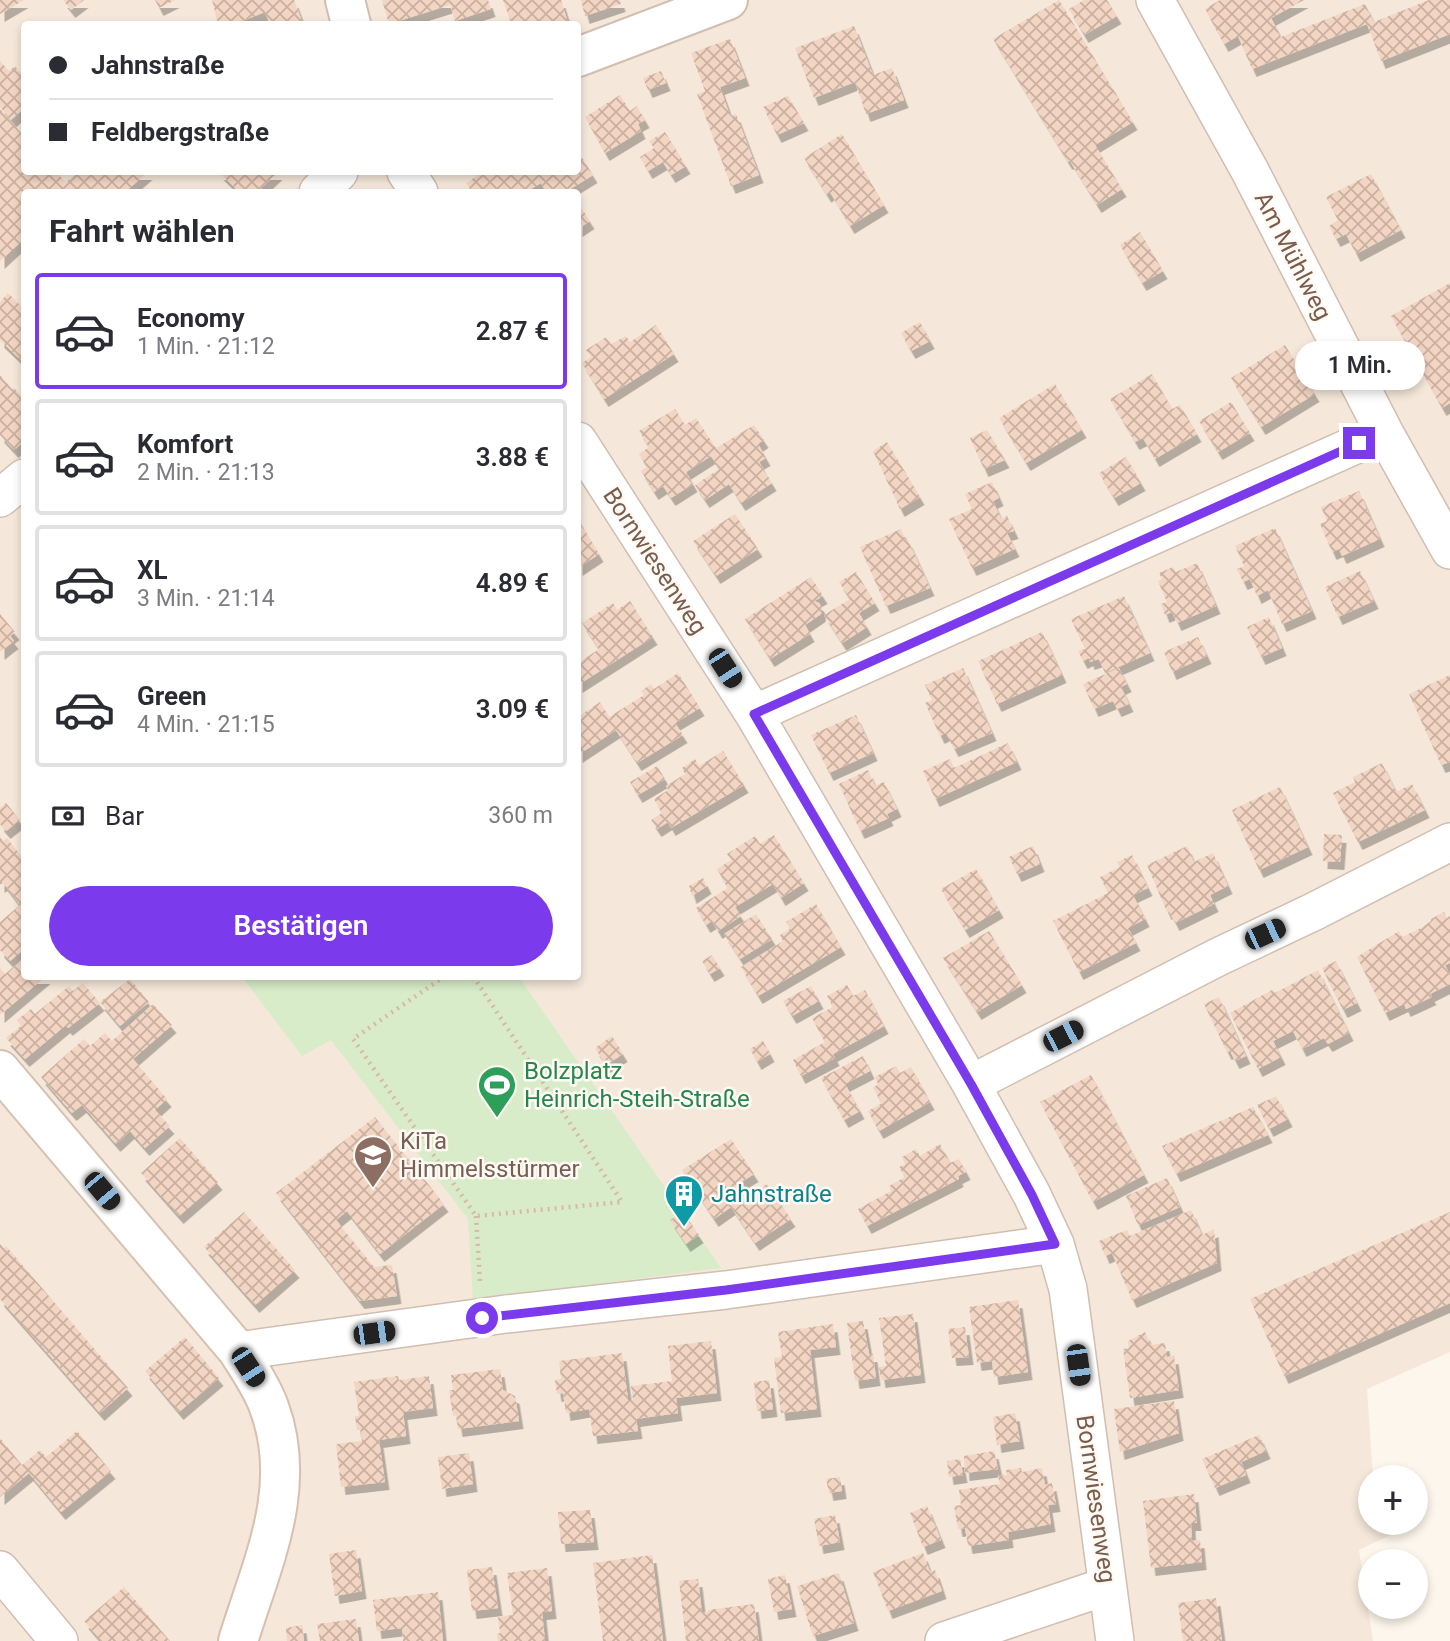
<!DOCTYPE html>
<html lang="de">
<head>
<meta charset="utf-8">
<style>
	:root { --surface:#fff; --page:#f2f2f3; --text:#2b2b33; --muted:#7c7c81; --line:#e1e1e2; --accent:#7c3aed }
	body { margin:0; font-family:Roboto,sans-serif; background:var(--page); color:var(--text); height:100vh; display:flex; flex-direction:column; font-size:26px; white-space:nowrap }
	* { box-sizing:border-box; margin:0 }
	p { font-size:23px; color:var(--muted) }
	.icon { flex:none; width:38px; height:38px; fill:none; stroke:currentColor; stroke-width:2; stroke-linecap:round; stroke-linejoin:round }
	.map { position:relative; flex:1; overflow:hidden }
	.drawer { position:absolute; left:21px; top:189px; width:560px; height:791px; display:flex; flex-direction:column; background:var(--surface); border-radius:7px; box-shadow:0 4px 10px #0003 }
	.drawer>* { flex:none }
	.hud { position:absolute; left:21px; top:21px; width:560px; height:154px; border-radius:7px; box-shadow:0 4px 10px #0003; display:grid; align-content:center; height:154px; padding:0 28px; background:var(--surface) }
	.fabs { position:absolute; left:1358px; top:1465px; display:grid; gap:14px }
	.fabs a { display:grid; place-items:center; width:70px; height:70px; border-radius:50%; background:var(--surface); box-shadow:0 4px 10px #0003; font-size:35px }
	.end { position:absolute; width:32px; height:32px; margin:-16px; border:9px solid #7c3aed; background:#fff; box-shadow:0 0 0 4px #fff }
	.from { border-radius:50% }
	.bubble { position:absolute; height:49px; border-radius:24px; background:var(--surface); box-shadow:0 4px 10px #0003; font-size:23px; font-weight:600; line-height:49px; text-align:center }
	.car { position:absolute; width:21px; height:42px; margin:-21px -10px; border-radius:9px; box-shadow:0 0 5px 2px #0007; background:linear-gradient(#222 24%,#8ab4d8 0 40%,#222 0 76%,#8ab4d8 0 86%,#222 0) }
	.hud b { display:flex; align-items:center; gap:24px; height:66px; font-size:26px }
	.hud b+b { border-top:2px solid var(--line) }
	.hud i { width:18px; height:18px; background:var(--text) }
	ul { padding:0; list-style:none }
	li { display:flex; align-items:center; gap:21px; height:116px; margin:0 14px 10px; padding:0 14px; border:4px solid var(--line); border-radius:7px }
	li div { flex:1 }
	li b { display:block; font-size:26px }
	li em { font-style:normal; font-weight:600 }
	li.on { border-color:var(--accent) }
	li>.icon { width:63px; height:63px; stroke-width:1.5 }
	h2 { padding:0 28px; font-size:32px; line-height:84px }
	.pay { display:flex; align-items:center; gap:18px; height:77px; padding:0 28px; font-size:26px }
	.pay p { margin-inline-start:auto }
	.button { display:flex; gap:14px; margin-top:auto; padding:14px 28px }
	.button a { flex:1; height:80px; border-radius:42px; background:var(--accent); color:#fff; font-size:28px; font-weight:600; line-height:80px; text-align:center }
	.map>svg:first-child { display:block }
	.residential { fill:#f5e8da; fill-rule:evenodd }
	.green { fill:#d8ecc9 }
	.building { fill:url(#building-cross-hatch); filter:url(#shadow) }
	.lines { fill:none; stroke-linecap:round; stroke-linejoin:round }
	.minor-casing { stroke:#d1beb0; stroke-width:40 }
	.tertiary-casing { stroke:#d1beb0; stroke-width:42 }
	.secondary-casing { stroke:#d6c0b0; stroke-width:42 }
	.path { stroke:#d9b8a5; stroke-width:4.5; stroke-dasharray:2 5; stroke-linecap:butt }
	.minor { stroke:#fff; stroke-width:37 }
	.tertiary { stroke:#fff; stroke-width:38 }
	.secondary { stroke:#fff; stroke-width:38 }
	.route { stroke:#7c3aed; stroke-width:9 }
	.labels { text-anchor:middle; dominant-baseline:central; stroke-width:5; stroke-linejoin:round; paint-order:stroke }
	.street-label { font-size:24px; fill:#7a5c4d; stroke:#fffaf3 }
	.leisure-label { font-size:24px; fill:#27864d; stroke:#fffaf3; text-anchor:start }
	.education-label { font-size:24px; fill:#785e54; stroke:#fffaf3; text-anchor:start }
	.culture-label { font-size:24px; fill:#0d838f; stroke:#fffaf3; text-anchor:start }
</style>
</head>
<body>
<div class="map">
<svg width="1450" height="1641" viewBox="0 0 1450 1641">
	<defs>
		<pattern id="building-cross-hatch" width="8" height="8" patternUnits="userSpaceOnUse" patternTransform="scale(1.75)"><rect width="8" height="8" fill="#f3d5c3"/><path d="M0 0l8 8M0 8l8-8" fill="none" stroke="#cab0a1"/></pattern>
		<filter id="shadow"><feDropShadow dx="4.5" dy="8" stdDeviation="0" flood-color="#0004"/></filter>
	</defs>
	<rect width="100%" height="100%" fill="#fdf6ec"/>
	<!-- residential -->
	<path class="residential" d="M0 0H1450V507L1428 516 1450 557V1352L1367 1389 1373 1477H1370V1522L1385 1523 1390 1535 1359 1550 1373 1641H0ZM24 24H578V172H24ZM24 192H578V976H24Z"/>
	<!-- green -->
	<path class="green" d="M242 977H519L721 1268 473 1300 468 1219 331 1040 302 1056Z"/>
	<!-- building -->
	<path class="building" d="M0 0H24L0 14Z
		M63 0H84L71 10Z
		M155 0H175L159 8Z
		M212 0H294L303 24H270L265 12 235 24H218Z
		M382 0H488L491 9 455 21 450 5 389 24Z
		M503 0H561L568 23 519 24 518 21 511 23Z
		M581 0H620L621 4 585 16Z
		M1059 0 1133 122 1095 145 1122 189 1097 205 1070 161 1068 162 993 39Z
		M1084 0H1107L1117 16 1084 35 1069 9Z
		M1220 0H1304L1271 18 1281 37 1365 4 1374 22 1429 0H1450V34L1381 61 1367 24 1252 69 1238 36 1224 44 1205 9Z
		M854 26 873 75 892 68 904 100 866 114 855 82 814 98 795 48Z
		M730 39 745 78 720 87 730 116 736 114 759 175 731 186 697 94 705 91 691 53Z
		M0 61 9 71 15 66 24 77V108L11 120 0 107Z
		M661 71 666 83 648 90 643 78Z
		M620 95 630 111 637 106 645 120 638 124 641 131 605 153 585 117Z
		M788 96 804 123 777 135 763 107Z
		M0 109 24 136V172H56L66 182 78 172H148L125 192H24V239L0 261Z
		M665 132 686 166 671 175 663 162 648 171 640 157 654 148 649 141Z
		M842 134 884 205 850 226 830 192 827 195 804 158Z
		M581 156 593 175 569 190 571 192H546L541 183 526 192H472L466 183 483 172H578V158Z
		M219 172H278L261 188 265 192H239Z
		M1371 174 1401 230 1356 254 1346 234 1336 239 1329 226 1338 220 1326 197Z
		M578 203 590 221 578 229Z
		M1140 232 1163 271 1142 283 1120 245Z
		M1450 283V403L1442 408 1391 316Z
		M8 293 24 309V363L0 340V302Z
		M920 322 930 341 911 351 901 333Z
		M656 325 674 354 604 399 582 363 591 357 586 350 606 337 611 344 626 336 630 342Z
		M1285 345 1315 394 1261 427 1231 378Z
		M1152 374 1172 409 1180 405 1197 434 1155 459 1143 438 1135 442 1110 399Z
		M0 375 12 389 14 388 22 397 24 395V441L14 450 0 435Z
		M1055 384 1082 430 1026 463 999 418Z
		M1231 402 1250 433 1218 452 1199 421Z
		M675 409 685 425 696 418 716 448 754 425 764 440 758 444 766 458 759 462 772 483 741 503 729 484 705 500 695 485 719 469 711 456 686 472 693 484 671 498 663 486 654 492 641 471 647 467 639 454 649 447 639 431Z
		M987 430 1005 460 984 469 970 438Z
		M887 442 920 497 900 509 873 451Z
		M1126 457 1141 483 1114 498 1099 473Z
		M992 482 999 498 993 501 1001 519 1007 516 1014 531 1007 533 1015 549 972 568 949 519 972 509 965 494Z
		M1359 491 1380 539 1342 556 1339 549 1332 552 1320 524 1327 521 1321 507Z
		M735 514 758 549 716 576 693 541Z
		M578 519 599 554 578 568Z
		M1275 528 1312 611 1282 624 1268 590 1257 596 1250 579 1243 582 1237 569 1244 566 1235 546Z
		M901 529 906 541 908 540 930 588 886 606 860 547Z
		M1197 563 1216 606 1177 623 1172 612 1165 615 1161 604 1167 602 1158 581 1162 579 1159 573 1173 567 1176 572Z
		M1360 571 1374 601 1338 617 1325 587Z
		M856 572 875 603 859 613 867 627 842 643 824 615 850 599 839 582Z
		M811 577 823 596 814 601 819 603 822 608 821 614 805 625 810 634 770 659 745 619Z
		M1124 596 1150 653 1105 673 1099 659 1090 662 1089 658 1083 661 1078 651 1085 649 1071 619Z
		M630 601 653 637 578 685V655L581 661 599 649 582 623 613 603 617 610Z
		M0 614 15 632 10 636 14 641 0 652Z
		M1269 617 1282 648 1261 657 1247 627Z
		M1042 632 1062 675 997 704 978 661Z
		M1198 637 1207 656 1172 672 1164 652Z
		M963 668 992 733 954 749 946 733 940 736 925 703 932 700 925 685Z
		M1119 668 1127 684 1121 687 1129 704 1117 709 1113 701 1094 709 1083 684Z
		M678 673 700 708 675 723 683 735 637 763 616 730 578 755V717L600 702 609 717 644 695 641 691 651 684 654 689Z
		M1450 675V762L1441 765 1409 694Z
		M856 715 873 753 829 773 811 735Z
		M1008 743 1017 762 935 799 923 771 950 759 954 768Z
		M723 751 744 785 671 828 668 822 657 829 651 820 662 813 654 799 668 790 666 786 685 774 682 768 695 759 699 766Z
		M1382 763 1396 792 1412 784 1425 810 1358 842 1333 793 1355 782 1353 777Z
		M657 766 665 779 638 795 630 782Z
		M868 770 875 786 884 782 897 809 887 814 889 818 860 831 839 784Z
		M1280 787 1308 847 1259 870 1232 810Z
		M6 803 20 820 6 831 0 824V808Z
		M1324 834 1342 835 1340 862 1323 861Z
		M774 835 804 883 781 898 773 884 735 907 741 916 718 931 712 921 706 925 696 908 728 888 717 869 731 860 727 854 755 836 760 844Z
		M0 837 3 841 7 838 24 860V949L10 961 0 950V922L20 905 3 883 0 885Z
		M1033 846 1040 864 1017 874 1009 857Z
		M1187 846 1194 862 1213 853 1228 886 1210 895 1214 904 1175 923 1169 911 1167 912 1147 865Z
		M1132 855 1148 888 1133 895 1145 919 1128 928 1136 943 1079 972 1053 921 1108 893 1100 877 1120 867 1117 862Z
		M976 869 999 910 965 930 941 889Z
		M703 878 707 886 692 896 689 886Z
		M816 904 841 947 758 996 741 967 783 941 780 935 790 929 786 922Z
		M1444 912 1447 918 1450 916V963L1445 965 1450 976V984L1430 994 1432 997 1406 1009 1404 1004 1385 1013 1357 957 1399 931 1402 937 1421 928 1431 921V919Z
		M756 914 772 939 740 959 724 934Z
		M989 931 1022 985 977 1012 943 958Z
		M712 955 720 968 710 974 702 961Z
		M24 958V976H46L0 1015V968L5 974Z
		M1336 961 1357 1003 1343 1010 1322 968Z
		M1318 970 1349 1033 1328 1044 1324 1038 1302 1049 1293 1031 1273 1041 1281 1057 1258 1069 1230 1013 1272 990 1275 993Z
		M130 979 149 1002 120 1026 100 1002Z
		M83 983 100 1003 68 1028 66 1025 25 1059 6 1038 21 1026 17 1020 31 1009 35 1014 69 986 73 991Z
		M847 985 853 996 865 990 884 1026 833 1054 835 1058 801 1076 793 1060 825 1042 812 1018 833 1007 827 996Z
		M811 986 819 1001 792 1016 783 1001Z
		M1219 997 1246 1056 1235 1061 1230 1051 1227 1052 1204 1004Z
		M153 1004 172 1025 133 1059 167 1099 155 1110 170 1126 145 1148 130 1131 116 1144 82 1105 72 1113 41 1077 84 1039 90 1046 105 1033 112 1041Z
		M612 1036 623 1054 606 1065 595 1048Z
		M763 1041 770 1054 757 1062 750 1049Z
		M863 1056 870 1071 845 1084 860 1111 844 1120 821 1078Z
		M896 1066 900 1073 911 1067 930 1102 879 1131 868 1111 882 1103 873 1088 878 1084 875 1077Z
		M1091 1075 1144 1175 1093 1202 1040 1102Z
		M1276 1096 1288 1119 1269 1129 1257 1105Z
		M1253 1107 1268 1135 1176 1174 1162 1146Z
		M375 1117 444 1204 380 1254 347 1211 336 1220 374 1267 392 1265 397 1296 360 1301 276 1193Z
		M180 1138 218 1182 179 1216 141 1173Z
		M731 1139 754 1174 737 1185 745 1198 767 1184 791 1219 755 1243 731 1207 714 1219 682 1170Z
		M940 1144 950 1163 959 1159 966 1172 958 1176 959 1179 867 1226 858 1209 891 1191 889 1186 905 1177 899 1167 905 1164 902 1157 916 1149 920 1156Z
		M1167 1178 1180 1207 1138 1225 1126 1196Z
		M1191 1210 1202 1235 1214 1229 1217 1263 1132 1300 1112 1253 1105 1256 1099 1241 1127 1230 1130 1236Z
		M244 1212 295 1270 255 1305 204 1247Z
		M683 1212 699 1235 686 1244 670 1220Z
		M1450 1212V1303L1284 1376 1250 1299Z
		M0 1244 4 1248 6 1246 128 1388 100 1413 0 1299Z
		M1018 1300 1028 1372 994 1377 992 1361 977 1363 969 1307Z
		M913 1314 921 1375 881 1380 879 1367 886 1366 879 1318Z
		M863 1321 869 1354H873L876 1378 855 1381 847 1323Z
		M833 1324 836 1347 810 1350 817 1409 781 1413 774 1358 782 1357 778 1332Z
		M965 1327 969 1357 952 1358 948 1329Z
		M1145 1332 1151 1345 1165 1343 1167 1357 1174 1356 1179 1390 1130 1398 1123 1349 1129 1348 1128 1341Z
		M185 1337 219 1378 179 1412 145 1371Z
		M711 1341 717 1393 676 1398 678 1413 636 1419 638 1431 593 1436 589 1409 566 1413 563 1393 557 1394 555 1380 561 1379 559 1361 622 1353 628 1400H633L631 1386 672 1381 668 1346Z
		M500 1369 503 1390 515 1396 519 1421 458 1429 456 1415 453 1416 449 1390H453L451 1375Z
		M398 1376 399 1380 429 1376 433 1408 403 1412 406 1436 379 1440 385 1482 341 1487 336 1444 362 1441 361 1430H357L355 1416H359L354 1382Z
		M769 1380 773 1409 757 1411 754 1382Z
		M1174 1401 1179 1433 1120 1452 1114 1409Z
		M1015 1413 1020 1441 997 1445 993 1417Z
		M77 1431 111 1471 61 1512 29 1473 0 1497V1438L22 1465 40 1450 46 1457Z
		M1259 1435 1266 1451 1241 1462 1246 1475 1215 1488 1202 1459Z
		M994 1451 998 1469 965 1473 964 1456Z
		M469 1453 473 1484 442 1489 438 1457Z
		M960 1459 963 1475 949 1477 947 1461Z
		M1021 1468 1022 1472 1042 1468 1045 1485 1052 1483 1056 1504 1048 1505 1051 1524 1008 1532 1009 1540 968 1546 965 1528 958 1529 954 1506 961 1505 959 1490 1000 1484 998 1476 1007 1475 1006 1470Z
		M840 1477 842 1491 829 1493 826 1479Z
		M1194 1494 1197 1523H1191L1192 1541 1200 1540 1202 1562 1151 1568 1143 1501Z
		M927 1506 941 1540 923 1547 910 1513Z
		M590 1510 594 1542 561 1544 558 1512Z
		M835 1515 840 1542 819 1546 814 1519Z
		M356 1550 362 1591 335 1596 329 1554Z
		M923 1553 930 1572 935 1570 942 1591 888 1611 873 1572Z
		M652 1555 663 1641H603L593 1563Z
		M492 1567 498 1608 472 1611 467 1570Z
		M547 1568 552 1611 542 1612 545 1641H498L497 1634 500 1633 498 1617 513 1615 507 1573Z
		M839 1573 854 1623 813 1636 797 1586Z
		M785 1575 792 1609 774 1612 768 1579Z
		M698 1579 702 1613 708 1612V1610L754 1604 759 1641H686L679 1581Z
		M124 1587 170 1641H101L84 1621Z
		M438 1592 443 1641H403L402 1628 377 1631 373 1600Z
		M1216 1598 1222 1641H1183L1178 1603Z
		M356 1619 359 1641H320L317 1624Z
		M302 1625 304 1641H287L286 1628Z"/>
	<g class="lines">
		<defs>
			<path id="minor" d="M1155 0 1250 171 1384 432 1450 550
				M406 172 419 192
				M318 192 339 172
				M578 441 754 714 971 1084 1032 1195 1055 1244 1068 1289 1115 1641
				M0 498 24 478
				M754 714 1384 432
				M971 1084 1218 957 1313 912 1450 842
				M238 1351 506 1314 726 1290 1055 1244
				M0 1570 59 1641
				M944 1641 1107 1586"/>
			<path id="tertiary" d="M345 0 351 24
				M578 57 728 0"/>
			<path id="secondary" d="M0 1070 238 1351C249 1369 262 1387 269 1407 299 1488 262 1563 238 1641"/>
		</defs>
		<!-- minor casing -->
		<use href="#minor" class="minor-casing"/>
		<!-- tertiary casing -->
		<use href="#tertiary" class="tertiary-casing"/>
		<!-- secondary casing -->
		<use href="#secondary" class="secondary-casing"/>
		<!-- path -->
		<path class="path" d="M445 976 353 1039 476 1216 622 1202 473 976
			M476 1216 480 1282"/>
		<!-- minor -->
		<use href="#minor" class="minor"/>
		<!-- tertiary -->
		<use href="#tertiary" class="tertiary"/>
		<!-- secondary -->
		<use href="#secondary" class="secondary"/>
	</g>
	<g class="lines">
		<!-- route -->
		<path class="route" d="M482 1318 726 1290 1055 1244 1032 1195 971 1084 754 714 1359 443"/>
	</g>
	<!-- icons -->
	<defs>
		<symbol id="stadium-pin" viewBox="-11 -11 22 30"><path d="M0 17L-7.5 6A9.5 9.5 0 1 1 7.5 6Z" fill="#2e9e5b" stroke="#fffaf3"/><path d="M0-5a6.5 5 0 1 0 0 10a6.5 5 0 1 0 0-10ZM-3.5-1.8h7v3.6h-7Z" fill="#fff"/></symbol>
		<symbol id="school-pin" viewBox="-11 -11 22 30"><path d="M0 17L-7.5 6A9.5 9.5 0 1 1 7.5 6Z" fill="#8d6e63" stroke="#fffaf3"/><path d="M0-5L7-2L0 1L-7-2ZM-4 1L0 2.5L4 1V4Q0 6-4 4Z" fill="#fff"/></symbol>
		<symbol id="building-pin" viewBox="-11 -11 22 30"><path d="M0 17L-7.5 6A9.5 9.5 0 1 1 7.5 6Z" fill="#0f9aa8" stroke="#fffaf3"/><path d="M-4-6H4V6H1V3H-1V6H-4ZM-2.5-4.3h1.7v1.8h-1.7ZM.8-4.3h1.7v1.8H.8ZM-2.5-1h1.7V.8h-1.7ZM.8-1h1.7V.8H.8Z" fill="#fff"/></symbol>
	</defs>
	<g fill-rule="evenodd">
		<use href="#stadium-pin" x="475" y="1063" width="44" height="60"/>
		<use href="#school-pin" x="351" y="1133" width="44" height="60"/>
		<use href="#building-pin" x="662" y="1172" width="44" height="60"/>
	</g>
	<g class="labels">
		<!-- street labels -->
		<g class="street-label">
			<text transform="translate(1293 256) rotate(63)">Am Mühlweg</text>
			<text transform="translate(655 561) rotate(57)">Bornwiesenweg</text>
			<text transform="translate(1096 1499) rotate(82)">Bornwiesenweg</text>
		</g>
		<!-- leisure labels -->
		<g class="leisure-label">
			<text x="524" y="1071">Bolzplatz<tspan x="524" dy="28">Heinrich-Steih-Straße</tspan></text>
		</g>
		<!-- education labels -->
		<g class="education-label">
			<text x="400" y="1141">KiTa<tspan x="400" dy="28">Himmelsstürmer</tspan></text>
		</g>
		<!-- culture labels -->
		<g class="culture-label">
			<text x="711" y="1194">Jahnstraße</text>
		</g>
	</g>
</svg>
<div class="fabs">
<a>+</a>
<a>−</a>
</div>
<i class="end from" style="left:482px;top:1318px"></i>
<i class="end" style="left:1359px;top:443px"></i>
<div class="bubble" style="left:1295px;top:341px;width:130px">1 Min.</div>
<i class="car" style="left:725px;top:668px;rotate:147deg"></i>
<i class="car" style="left:1265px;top:934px;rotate:65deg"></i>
<i class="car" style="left:1063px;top:1036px;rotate:63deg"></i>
<i class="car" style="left:102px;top:1191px;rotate:140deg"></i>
<i class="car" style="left:374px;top:1333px;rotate:82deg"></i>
<i class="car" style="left:1078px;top:1365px;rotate:172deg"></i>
<i class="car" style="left:248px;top:1367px;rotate:147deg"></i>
<div class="hud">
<b><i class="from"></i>Jahnstraße</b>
<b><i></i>Feldbergstraße</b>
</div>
<section class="drawer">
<h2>Fahrt wählen</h2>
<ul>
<li class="on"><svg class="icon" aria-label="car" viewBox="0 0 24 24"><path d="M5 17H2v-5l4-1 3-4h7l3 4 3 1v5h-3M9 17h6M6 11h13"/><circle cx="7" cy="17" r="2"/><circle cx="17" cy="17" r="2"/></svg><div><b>Economy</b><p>1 Min. · 21:12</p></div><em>2.87 €</em></li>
<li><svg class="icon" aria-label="car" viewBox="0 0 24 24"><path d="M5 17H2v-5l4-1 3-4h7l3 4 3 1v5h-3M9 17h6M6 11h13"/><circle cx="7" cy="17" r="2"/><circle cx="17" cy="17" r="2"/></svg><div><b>Komfort</b><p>2 Min. · 21:13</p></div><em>3.88 €</em></li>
<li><svg class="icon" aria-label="car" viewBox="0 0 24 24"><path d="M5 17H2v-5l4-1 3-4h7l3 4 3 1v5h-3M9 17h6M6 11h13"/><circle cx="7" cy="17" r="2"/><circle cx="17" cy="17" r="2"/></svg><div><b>XL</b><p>3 Min. · 21:14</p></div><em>4.89 €</em></li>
<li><svg class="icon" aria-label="car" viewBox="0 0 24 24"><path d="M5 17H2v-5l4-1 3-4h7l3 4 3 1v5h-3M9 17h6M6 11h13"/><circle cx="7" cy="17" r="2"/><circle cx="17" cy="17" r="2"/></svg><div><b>Green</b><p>4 Min. · 21:15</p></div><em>3.09 €</em></li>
</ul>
<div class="pay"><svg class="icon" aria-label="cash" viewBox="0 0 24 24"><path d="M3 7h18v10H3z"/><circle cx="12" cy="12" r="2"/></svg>Bar<p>360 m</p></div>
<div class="button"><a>Bestätigen</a></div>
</section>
</div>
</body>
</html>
